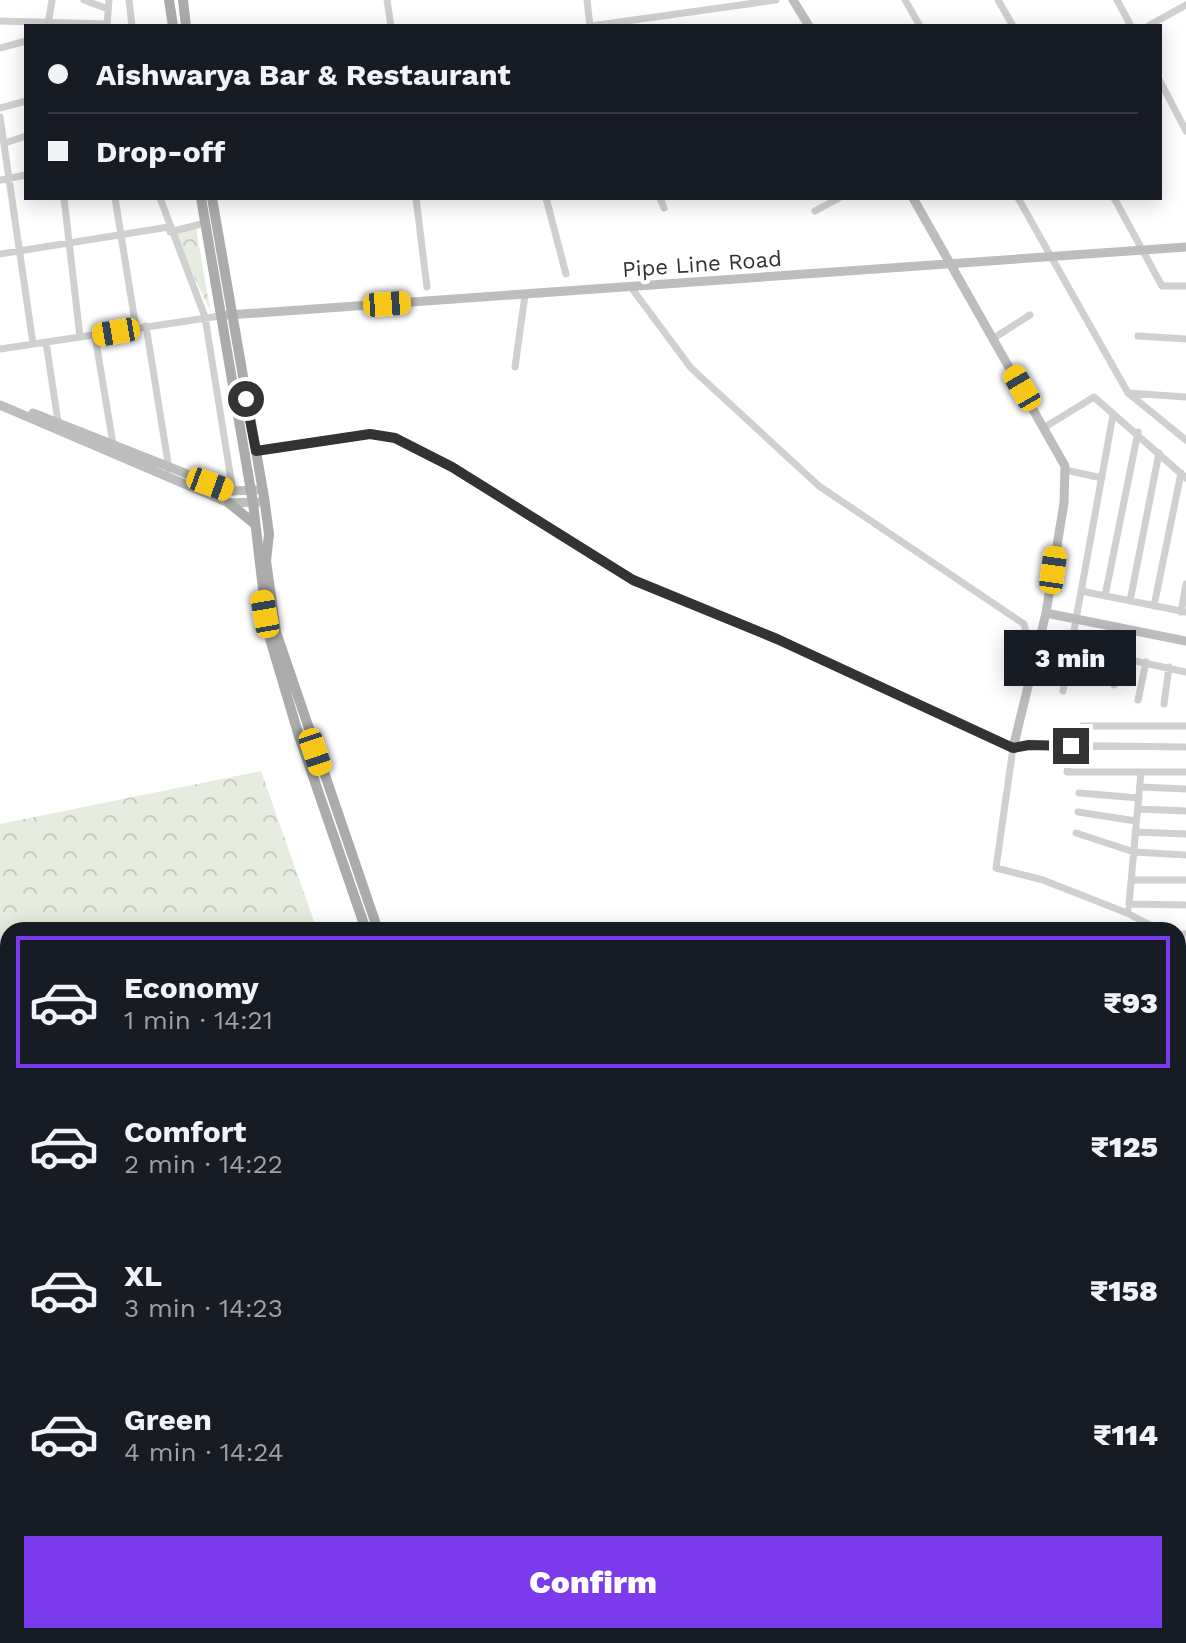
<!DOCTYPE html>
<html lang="en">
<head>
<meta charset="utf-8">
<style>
	:root { --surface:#171b24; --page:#20242c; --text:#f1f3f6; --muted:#9ea1a6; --line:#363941; --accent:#7c3aed }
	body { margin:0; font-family:"Work Sans",sans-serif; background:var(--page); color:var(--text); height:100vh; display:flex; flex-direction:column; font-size:30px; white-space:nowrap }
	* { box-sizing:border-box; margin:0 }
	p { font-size:26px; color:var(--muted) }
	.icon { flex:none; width:44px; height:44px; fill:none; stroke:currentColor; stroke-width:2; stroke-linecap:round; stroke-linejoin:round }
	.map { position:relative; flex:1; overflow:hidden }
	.drawer { position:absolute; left:0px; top:922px; width:1186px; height:722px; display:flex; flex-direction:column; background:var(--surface); border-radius:24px 24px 0 0; box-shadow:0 4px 20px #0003 }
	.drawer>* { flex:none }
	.top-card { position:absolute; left:24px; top:24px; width:1138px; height:176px; border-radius:0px; box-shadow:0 4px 20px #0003; display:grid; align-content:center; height:176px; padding:0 24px; background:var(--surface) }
	.end { position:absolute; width:36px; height:36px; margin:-18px; border:10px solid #333; background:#fff; box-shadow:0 0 0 4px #fff }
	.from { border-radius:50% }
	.bubble { position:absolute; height:56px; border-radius:0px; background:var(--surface); box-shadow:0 4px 20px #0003; font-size:26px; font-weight:800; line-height:56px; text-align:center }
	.car { position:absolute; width:24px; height:48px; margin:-24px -12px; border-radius:10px; box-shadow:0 0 6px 2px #0007; background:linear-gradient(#f5c518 24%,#345 0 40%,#f5c518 0 76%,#345 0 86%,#f5c518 0) }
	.top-card b { display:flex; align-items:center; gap:28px; height:76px; font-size:30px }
	.top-card b+b { border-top:2px solid var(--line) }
	.top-card i { width:20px; height:20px; background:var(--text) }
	ul { padding:14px 0 0; list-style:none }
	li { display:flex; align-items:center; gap:24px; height:132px; margin:0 16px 12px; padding:0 8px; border:4px solid transparent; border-radius:0px }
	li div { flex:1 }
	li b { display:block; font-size:30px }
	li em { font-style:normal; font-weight:800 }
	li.current { border-color:var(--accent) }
	li>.icon { width:72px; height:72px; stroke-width:1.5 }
	.action { display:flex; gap:16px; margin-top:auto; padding:16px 24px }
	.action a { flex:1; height:92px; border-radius:0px; background:var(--accent); color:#fff; font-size:32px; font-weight:800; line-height:92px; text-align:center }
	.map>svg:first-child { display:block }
	.forest { fill:url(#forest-crowns) }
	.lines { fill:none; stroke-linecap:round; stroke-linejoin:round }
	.street { stroke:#d0d0d0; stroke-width:7 }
	.secondary { stroke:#bdbdbd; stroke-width:9 }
	.primary { stroke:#ababab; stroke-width:10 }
	.route { stroke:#333; stroke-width:10 }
	.labels { text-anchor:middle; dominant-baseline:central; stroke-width:8; stroke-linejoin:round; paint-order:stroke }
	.street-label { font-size:22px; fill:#333; stroke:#fff }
</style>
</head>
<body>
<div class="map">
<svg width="1186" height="1643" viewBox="0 0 1186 1643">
	<defs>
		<pattern id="forest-crowns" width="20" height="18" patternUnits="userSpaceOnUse" patternTransform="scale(2)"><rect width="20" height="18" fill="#e6ecdf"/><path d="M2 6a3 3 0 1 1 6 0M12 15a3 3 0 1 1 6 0" fill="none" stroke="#c6cbc0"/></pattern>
	</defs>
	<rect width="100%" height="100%" fill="#fff"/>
	<!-- forest -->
	<path class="forest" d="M196 227 210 310 173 234Z
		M261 771 317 930H8V1495L0 1496V824Z"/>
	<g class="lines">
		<!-- street -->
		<path class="street" d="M84 0 108 9
			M129 0 132 26
			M387 0 391 26
			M587 0 590 26
			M905 0 920 26
			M998 0 1013 26
			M1117 0 1131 26
			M0 21 107 24
			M48 25 52 0
			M107 26 109 0
			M591 26 776 0
			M1148 26 1186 5
			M0 48 26 41
			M1160 81 1186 131
			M0 108 26 101
			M0 117 33 344
			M5 143 26 136
			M0 180 26 175
			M64 198 80 337
			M115 198 136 328
			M160 198 205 317 233 492
			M416 198 427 287
			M546 198 566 274
			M660 198 664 208
			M1018 198 1128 393 1186 440
			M1114 198 1162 286H1186
			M815 211 839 198
			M170 232 205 223
			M0 254 169 227
			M630 286 691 368 819 486 1024 624 1026 632 1039 637
			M146 326 169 469
			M95 336 113 444
			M1138 336 1186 339
			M994 338 1030 315
			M46 342 58 422
			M0 349 220 316
			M515 367 525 295
			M1128 393 1186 397
			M1045 427 1094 397 1186 478
			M1065 470 1102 478
			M1081 591 1186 612
			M1105 596 1138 432
			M1130 601 1159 453
			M1154 606 1181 473
			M1181 612 1186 584
			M1071 647 1186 672
			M1114 685 1120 657
			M1063 691 1113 415
			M1138 700 1146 662
			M1164 704 1169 667
			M1082 726H1186
			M1071 746 1067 772H1186
			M1141 772 1129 904 1186 905
			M1140 787 1186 789
			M1079 793 1139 798
			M1138 809 1186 811
			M1078 812 1136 821
			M1135 832 1186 834
			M1076 833 1134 852 1186 855
			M1134 880H1186
			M1128 910 1127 913 1160 930
			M1127 913 1043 880 996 868 1013 748 1029 745 1186 747
			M1178 934H1186
			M1178 1152 1186 1155
			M1178 1188 1186 1167
			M1178 1268 1186 1271
			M1178 1298 1186 1278
			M1178 1320 1180 1314H1186
			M1178 1369 1186 1372
			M1178 1595 1186 1602
			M1178 1628 1186 1633
			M448 1636 455 1643
			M1039 1636 1047 1643
			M1126 1636 1137 1643
			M1109 1643 1115 1636"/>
		<!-- secondary -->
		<path class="secondary" d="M793 0 809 26
			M913 198 1065 466 1064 503 1046 613
			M228 315 1186 247
			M0 405 229 503 259 502
			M33 413 230 491 257 490
			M256 451 370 434 395 438 452 467 633 580 777 639 1013 748 1046 613 1186 641
			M1178 1408 1186 1409
			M1178 1417 1186 1418
			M908 1643 914 1636
			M918 1643 923 1636"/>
		<!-- primary -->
		<path class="primary" d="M169 0 173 26
			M183 0 186 26
			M201 198 253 503 268 632 298 733 366 930
			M212 198 264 497 269 534 266 561 276 632 378 930
			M229 503 255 524
			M608 1636 610 1643
			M619 1636 621 1643"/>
	</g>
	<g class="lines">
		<!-- route -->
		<path class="route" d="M246 399 256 451 370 434 395 438 452 467 633 580 777 639 1013 748 1029 745 1071 746"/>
	</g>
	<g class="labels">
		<!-- street labels -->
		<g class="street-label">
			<text transform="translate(702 264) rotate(-4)">Pipe Line Road</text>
		</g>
	</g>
</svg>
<i class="end from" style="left:246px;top:399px"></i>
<i class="end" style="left:1071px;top:746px"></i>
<div class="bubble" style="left:1004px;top:630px;width:132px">3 min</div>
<i class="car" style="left:387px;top:304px;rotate:86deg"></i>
<i class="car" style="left:116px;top:332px;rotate:260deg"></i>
<i class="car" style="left:1022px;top:388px;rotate:330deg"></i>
<i class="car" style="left:210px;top:484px;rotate:110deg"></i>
<i class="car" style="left:1053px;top:570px;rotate:8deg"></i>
<i class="car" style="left:265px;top:614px;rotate:350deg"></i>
<i class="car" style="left:315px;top:752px;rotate:161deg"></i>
<div class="top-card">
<b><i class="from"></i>Aishwarya Bar &amp; Restaurant</b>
<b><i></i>Drop-off</b>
</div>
<section class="drawer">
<ul>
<li class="current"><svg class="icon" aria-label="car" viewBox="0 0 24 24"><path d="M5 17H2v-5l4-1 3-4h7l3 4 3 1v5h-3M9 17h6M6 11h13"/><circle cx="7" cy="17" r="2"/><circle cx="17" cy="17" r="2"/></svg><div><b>Economy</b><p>1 min · 14:21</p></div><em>₹93</em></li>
<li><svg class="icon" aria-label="car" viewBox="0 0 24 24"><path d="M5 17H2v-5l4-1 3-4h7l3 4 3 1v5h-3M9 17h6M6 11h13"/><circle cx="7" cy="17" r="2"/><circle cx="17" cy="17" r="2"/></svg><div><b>Comfort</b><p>2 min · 14:22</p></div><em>₹125</em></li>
<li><svg class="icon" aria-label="car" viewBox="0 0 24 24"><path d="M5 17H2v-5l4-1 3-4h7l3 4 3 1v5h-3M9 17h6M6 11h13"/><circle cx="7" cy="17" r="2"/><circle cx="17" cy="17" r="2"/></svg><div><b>XL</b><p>3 min · 14:23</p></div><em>₹158</em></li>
<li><svg class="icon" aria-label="car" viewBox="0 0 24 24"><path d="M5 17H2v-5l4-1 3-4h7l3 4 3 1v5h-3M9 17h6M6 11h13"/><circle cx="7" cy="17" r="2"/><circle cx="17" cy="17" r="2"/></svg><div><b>Green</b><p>4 min · 14:24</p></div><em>₹114</em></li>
</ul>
<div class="action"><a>Confirm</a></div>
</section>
</div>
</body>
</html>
